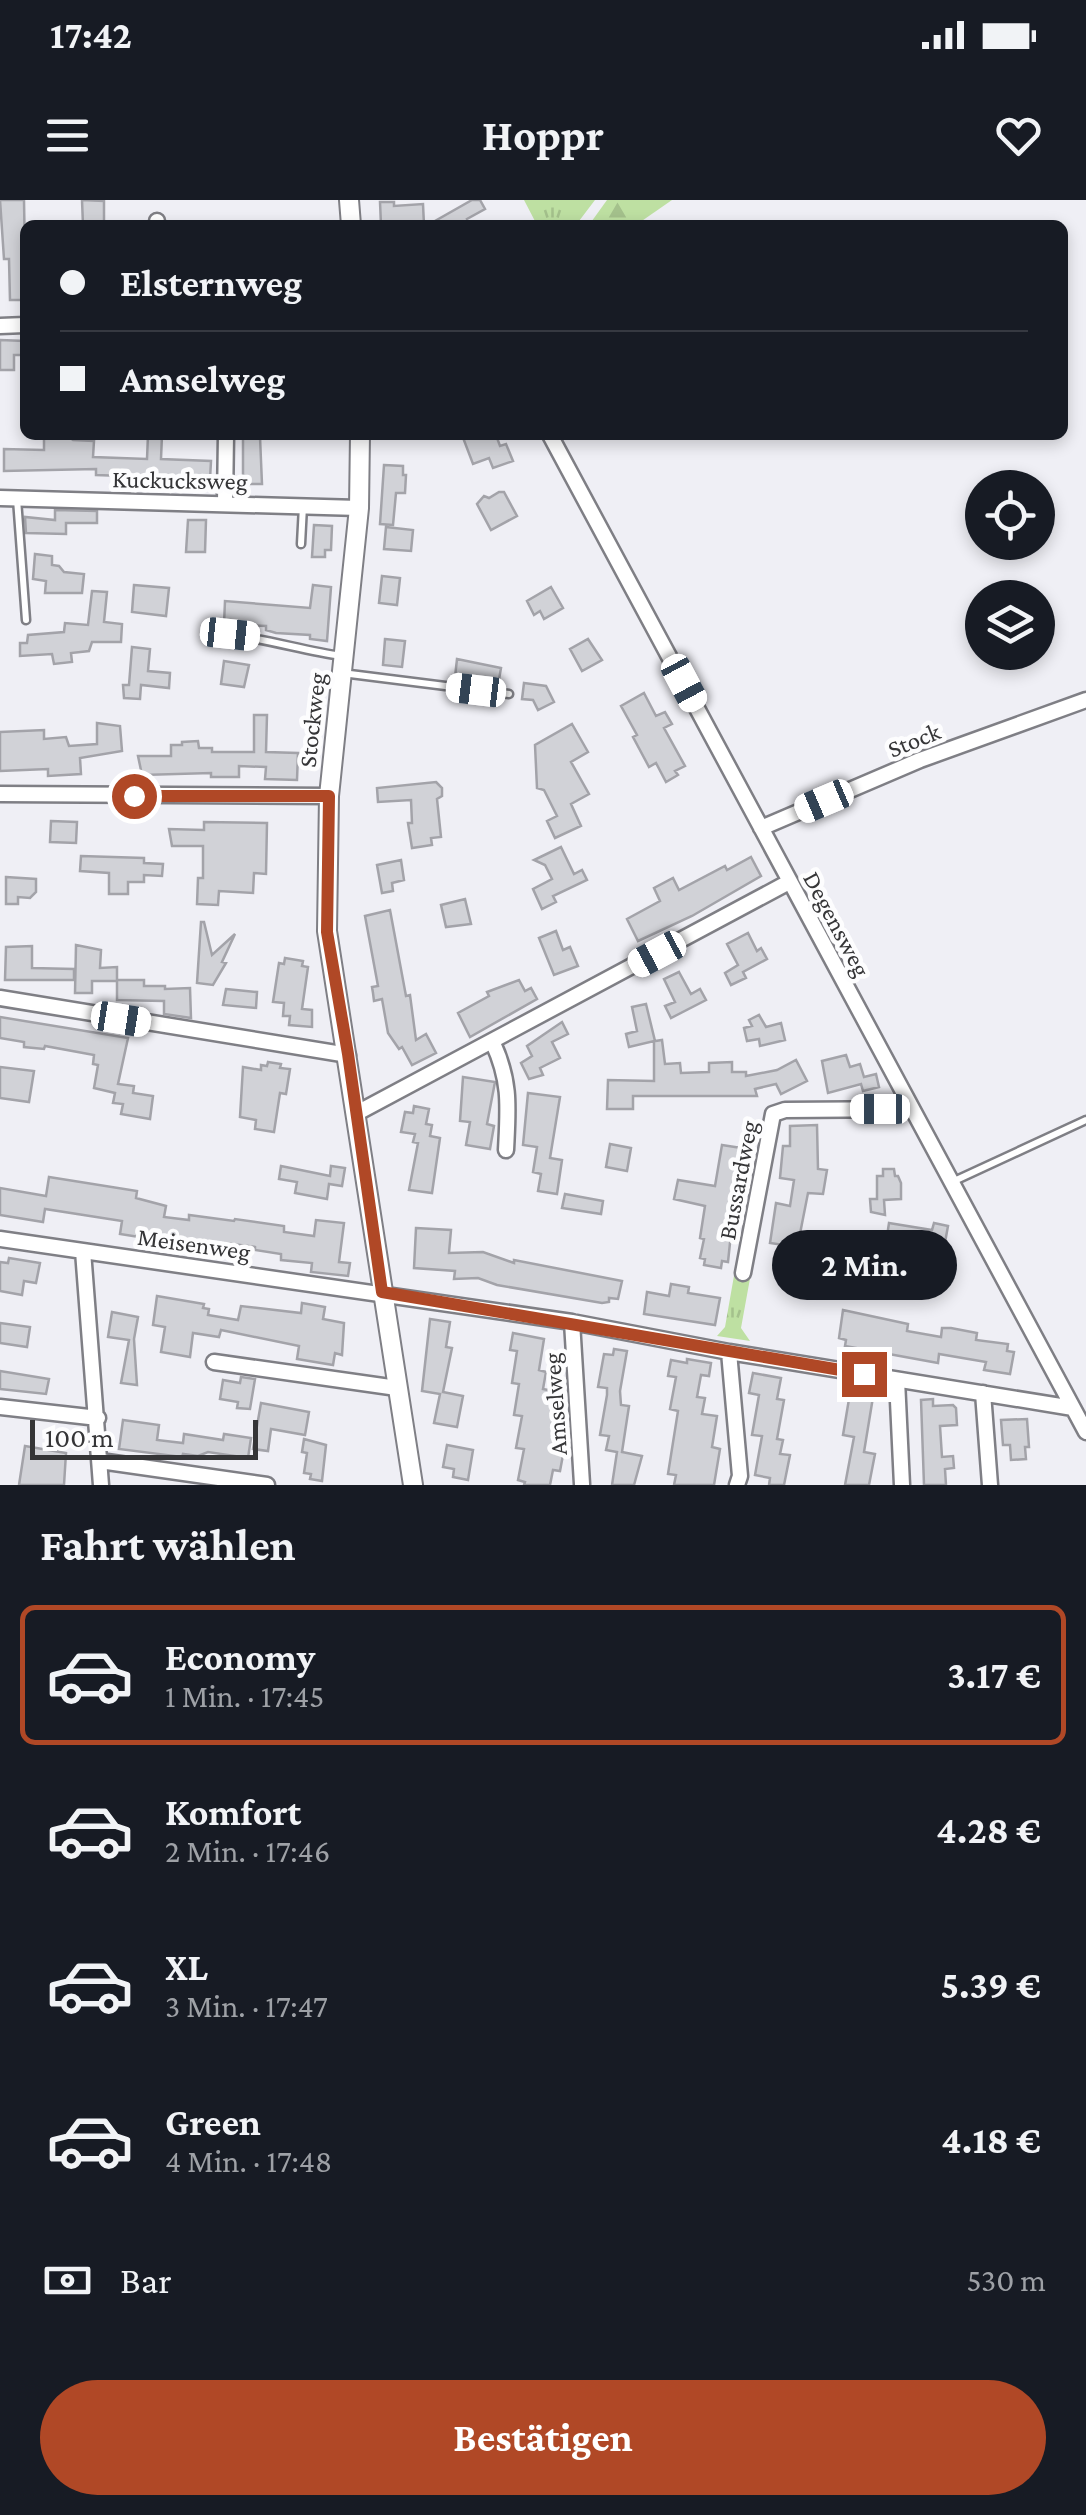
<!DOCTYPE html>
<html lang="de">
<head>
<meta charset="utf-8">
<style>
	:root { --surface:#171b24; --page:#20242c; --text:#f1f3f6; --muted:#9ea1a6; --line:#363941; --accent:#b04826 }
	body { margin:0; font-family:"Crimson Pro",serif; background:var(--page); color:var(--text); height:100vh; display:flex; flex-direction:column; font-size:38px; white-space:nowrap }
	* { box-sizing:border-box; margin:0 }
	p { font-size:32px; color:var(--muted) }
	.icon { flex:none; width:55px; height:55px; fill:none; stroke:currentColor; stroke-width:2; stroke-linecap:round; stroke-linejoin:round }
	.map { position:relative; height:1285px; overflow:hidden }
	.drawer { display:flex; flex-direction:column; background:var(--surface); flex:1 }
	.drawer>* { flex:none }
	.guide { position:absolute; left:20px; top:20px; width:1048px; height:220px; border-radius:15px; box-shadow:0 5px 15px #0003; display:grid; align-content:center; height:220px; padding:0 40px; background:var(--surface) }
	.controls { position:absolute; left:965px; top:270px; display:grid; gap:20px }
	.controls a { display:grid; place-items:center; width:90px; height:90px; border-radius:50%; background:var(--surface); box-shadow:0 5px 15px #0003; font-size:50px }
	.scale { position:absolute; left:30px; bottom:25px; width:228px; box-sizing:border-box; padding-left:10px; border:5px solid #353537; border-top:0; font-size:28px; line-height:35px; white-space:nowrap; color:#353537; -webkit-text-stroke:8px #fdfdfe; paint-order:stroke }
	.end { position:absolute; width:45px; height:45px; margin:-22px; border:12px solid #b04826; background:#fff; box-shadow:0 0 0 5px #fff }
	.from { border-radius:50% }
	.bubble { position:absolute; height:70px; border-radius:35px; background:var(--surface); box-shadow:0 5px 15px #0003; font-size:32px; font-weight:700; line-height:70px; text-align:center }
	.car { position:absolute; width:30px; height:60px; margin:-30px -15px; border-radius:12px; box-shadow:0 0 8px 2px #0007; background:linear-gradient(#fff 24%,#345 0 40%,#fff 0 76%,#345 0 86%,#fff 0) }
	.guide b { display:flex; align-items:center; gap:35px; height:95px; font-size:38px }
	.guide b+b { border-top:2px solid var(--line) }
	.guide i { width:25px; height:25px; background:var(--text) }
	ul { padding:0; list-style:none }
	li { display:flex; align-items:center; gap:30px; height:140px; margin:0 20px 15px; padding:0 20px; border:5px solid transparent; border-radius:15px }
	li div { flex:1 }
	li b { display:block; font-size:38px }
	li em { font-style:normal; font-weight:700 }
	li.selected { border-color:var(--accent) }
	li>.icon { width:90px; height:90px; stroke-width:1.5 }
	h2 { padding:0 40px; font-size:45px; line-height:120px }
	.pay { display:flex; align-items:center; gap:25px; height:110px; padding:0 40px; font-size:38px }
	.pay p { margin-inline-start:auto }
	.primary-button { display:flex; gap:20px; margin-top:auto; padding:20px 40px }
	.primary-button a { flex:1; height:115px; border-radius:60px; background:var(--accent); color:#fff; font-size:40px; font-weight:700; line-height:115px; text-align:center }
	.status { display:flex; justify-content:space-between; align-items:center; height:70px; padding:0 50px; background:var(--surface); direction:ltr }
	.status svg { height:28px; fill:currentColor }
	header { display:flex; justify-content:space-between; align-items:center; height:130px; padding:0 40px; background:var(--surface); font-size:45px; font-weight:700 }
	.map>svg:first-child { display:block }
	.grass { fill:url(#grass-tufts) }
	.forest { fill:url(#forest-firs) }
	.building { fill:#d1d2d7; stroke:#a3a3a9; stroke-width:2.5 }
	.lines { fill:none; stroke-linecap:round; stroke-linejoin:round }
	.service-casing { stroke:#7f7f85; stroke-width:11 }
	.minor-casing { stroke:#7f7f85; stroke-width:19 }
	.tertiary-casing { stroke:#7f7f85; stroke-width:22 }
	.service { stroke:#fff; stroke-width:6 }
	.minor { stroke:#fff; stroke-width:14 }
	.tertiary { stroke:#fff; stroke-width:18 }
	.route { stroke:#b04826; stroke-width:12 }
	.labels { text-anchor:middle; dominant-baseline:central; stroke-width:9; stroke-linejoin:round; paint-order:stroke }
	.street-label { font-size:25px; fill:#353537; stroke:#fdfdfe }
</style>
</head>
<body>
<div class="status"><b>17:42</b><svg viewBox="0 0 49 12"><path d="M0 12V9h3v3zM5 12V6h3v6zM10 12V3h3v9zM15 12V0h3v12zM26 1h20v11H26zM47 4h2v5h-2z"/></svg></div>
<header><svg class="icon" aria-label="menu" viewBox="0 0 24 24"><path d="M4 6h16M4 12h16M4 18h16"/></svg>Hoppr<svg class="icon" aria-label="heart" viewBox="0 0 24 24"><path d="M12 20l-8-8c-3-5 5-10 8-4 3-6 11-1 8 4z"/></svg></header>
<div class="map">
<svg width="1086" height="1285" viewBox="0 0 1086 1285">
	<defs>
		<pattern id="grass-tufts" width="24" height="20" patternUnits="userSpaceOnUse" patternTransform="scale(2.5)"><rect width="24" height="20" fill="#bee0a2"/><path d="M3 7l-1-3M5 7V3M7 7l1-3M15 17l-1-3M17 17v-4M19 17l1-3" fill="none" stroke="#a4c18c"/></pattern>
		<pattern id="forest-firs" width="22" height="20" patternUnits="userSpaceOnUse" patternTransform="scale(2.5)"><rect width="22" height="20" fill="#bee0a2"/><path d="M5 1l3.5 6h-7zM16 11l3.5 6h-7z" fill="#a4c18c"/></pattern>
	</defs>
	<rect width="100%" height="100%" fill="#efeff5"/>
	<!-- grass -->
	<path class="grass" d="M524 0H595L576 25H537Z
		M735 1070 751 1073 741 1128 750 1141 717 1136 725 1127Z"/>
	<!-- forest -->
	<path class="forest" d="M607 0H672L636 25H589Z"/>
	<!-- building -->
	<path class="building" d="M0 0H24L25 59H22L25 100H10L9 59H4Z
		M82 0 104 1V25H83Z
		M472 0H480L485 9 467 19 470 25H428Z
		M380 2H394V6L423 4 424 25H381Z
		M0 140 25 141V155H14V170H0Z
		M44 235H67L73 240 94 241 93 257 147 259 148 235H162L161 259 211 261 210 279 96 275V269L4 271V249L44 250Z
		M462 235H496L500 246 506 244 513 261 493 268 489 258 473 264Z
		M260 237 262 284H243V238Z
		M384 265 403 266V275H406L405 293H396L393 325 380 324Z
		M499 292H504L517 316 491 330 477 304 484 296 489 298Z
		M55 310 97 311V323H66V334L26 333 25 317 55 320Z
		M188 320H206L205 352H186Z
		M314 325 332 326 331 350H325V357H312Z
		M386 327 413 330 411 351 384 349Z
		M35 354 52 356V365L59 366 64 372 84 374 82 393H45L46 381 33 379Z
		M382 376 400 378 397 405 379 403Z
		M134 385 169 388 166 416 132 412Z
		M313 385 331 387 327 441 310 439V435L276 433 266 430V426L224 424 225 401 310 408Z
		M551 387 563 408 544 419 540 411 534 415 527 401Z
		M92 391 107 392 104 422 122 424 121 442H92L89 451 71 453 72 462 54 464 52 454 20 456V443H27L28 435 64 432 65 423 88 425Z
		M385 439 405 441 402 467 383 465Z
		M588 439 602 460 582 471 570 449Z
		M132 447 150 449 148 471 170 473 169 488 141 485 140 499 124 498 123 485H129Z
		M457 459 501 468 498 485 455 477Z
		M224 461 249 465 244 487 221 484Z
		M524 483 546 486 554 502 538 510 533 500 522 499Z
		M644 493 656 516 665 512 672 524 664 528 685 566 675 571 678 575 666 582 656 563 649 567 633 537 637 535 621 506Z
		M254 515H267L266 552 298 553 297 580 265 579 266 567 239 566V577H211V573L142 575 138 556H171V545H182V542L198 541 199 548H212V552H254Z
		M97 523 120 526 122 551 80 558 81 574 48 576V569L0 571V532L44 530V539L66 537 69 546 97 544Z
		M572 524 588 552 571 562 589 594 571 604 581 626 555 638 547 621 557 616 544 590 537 588 535 545Z
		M436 582 442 588V596L437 599 441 637 431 638 432 645 412 648 408 623H412L411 600 378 602 377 588Z
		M51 621 77 622 76 643 50 642Z
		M204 622 267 623 266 674 254 673 253 693 219 691 218 705 197 704 198 678H203V646H172L169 629 204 630Z
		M561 647 574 674 582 670 587 680 553 696 556 702 542 709 533 689 552 679 545 665 534 660Z
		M81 656 144 658V663L163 664 162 676 144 675V682H128V694H109V673L80 671Z
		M751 657 761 676 692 716 638 741 627 719 660 701 654 688 673 678 679 690 725 666 727 670Z
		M401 660 404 680 392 683 393 691 382 693 377 665Z
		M6 677 36 679V692L30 698 18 697V704H6Z
		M465 699 471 724 446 727 441 705Z
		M390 710 406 796 410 795 416 840 426 834 436 853 412 865 402 847 399 849 388 833 382 799 374 801 373 793 372 787 378 786 365 716Z
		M201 722H204L212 755 235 734 222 762 226 763 213 785 197 783Z
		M556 731 563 750 570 747 578 766 554 775 539 738Z
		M748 733 757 751 761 748 767 759 743 772 746 778 731 785 725 773 738 765 727 744Z
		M76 745 101 750 100 768 117 767V780H144V786H165V789L190 788 191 818 164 814V801L117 800V781H92V793H75Z
		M32 746V768L74 769V780H5L6 747Z
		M285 758 303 761 302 766 308 767 302 809 312 810V827L289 825 290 816H283L284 803 273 802 279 763 284 764Z
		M679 772 691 794 700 789 706 800 671 818 665 806 675 802 664 779Z
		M519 780 525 791 531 788 537 799 470 837 458 813 489 796 487 792Z
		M226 789 257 792 256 808 223 805Z
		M646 804 655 841 662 840 665 864 680 863 681 873 709 872V863L732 862V872H746V876L777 870 796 860 807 881 781 894 776 884 755 889 757 896H633V909H607L608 880 654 881V841L629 847 626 834 637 831 632 807Z
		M759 815 766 827 781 823 785 840 760 846 759 839 747 841 744 828 752 826 749 820Z
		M0 817 128 838 118 884 134 886 133 893 153 896 150 919 121 914 123 904 113 903 115 893 94 888 98 865 93 864 94 855 45 846 44 849 24 847V842L0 838Z
		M562 822 568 834 552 842 560 858 540 868 543 875 529 879 521 863 532 856 527 846Z
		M846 855 850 867 860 864 864 877 876 874 879 887 863 891 861 884 828 893 822 861Z
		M268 862 281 864 280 868 290 869 286 894 280 893 274 932 255 929 256 920 240 917 243 867 261 870V865L267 866Z
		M0 867 34 871 29 902 0 898Z
		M463 877 495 882 487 924 494 926 490 949 466 945 470 922 460 921Z
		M528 893 560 897 550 958 562 960 557 994 538 991 541 974 533 972 537 947 523 945Z
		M414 906 429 909 426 924 432 925 430 936 440 938 432 993 409 990 418 943 413 942 415 934 401 932 405 912 413 913Z
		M817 925 818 969 827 970 823 994 808 993 796 1054 783 1052 784 1045 770 1043 776 1003 790 1006 794 980 780 978 783 946H790V926Z
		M610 944 631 948 627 971 606 967Z
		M722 945 748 949 732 1024 728 1062 722 1061 721 1068 704 1065 705 1059 700 1058 704 1039 700 1038 705 1006 674 999 678 980 715 986Z
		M281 966 330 976 331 966 345 968 342 986 329 984 327 999 295 993 297 982 279 979Z
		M883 969H894L895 976H898L901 983V999L884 1000 885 1015 871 1012 870 999H877V976H883Z
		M49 977 137 991 136 998 166 1006 164 1017 189 1020V1015L234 1021 235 1019 284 1026V1032L314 1036 316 1020 344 1023 339 1062 350 1063 348 1076 311 1072 312 1063 281 1060V1054L255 1050V1047L223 1043 222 1047 172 1039 171 1042 120 1034 122 1021 45 1009 43 1022 0 1015V988L46 996Z
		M565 994 603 1001 601 1014 562 1008Z
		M889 1023 932 1030 934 1023 948 1026 942 1059 955 1061 952 1081 936 1078 939 1058 930 1056 931 1050 886 1043Z
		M416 1028 451 1030 449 1053 483 1052 514 1063V1060L622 1081 618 1099 609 1098V1102L602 1103 497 1085 478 1078 454 1079 455 1071 414 1068Z
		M9 1058 40 1063 36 1083 24 1081 22 1095 0 1091V1062L8 1063Z
		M671 1084 689 1087 688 1093 720 1098 715 1125 644 1114 647 1092 669 1096Z
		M157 1096 204 1104 203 1108 209 1109 208 1115 238 1120 241 1106 301 1113 302 1103 325 1107 323 1119 344 1123 342 1155 335 1153 333 1165 297 1159 299 1146 221 1130 219 1137 193 1133 190 1157 161 1152 165 1127 153 1125Z
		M843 1110 908 1124 907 1131 941 1137 942 1128H951L977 1133 976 1140 1008 1144 1007 1151 1014 1152 1010 1174 984 1170 986 1162 939 1154 938 1163 845 1146 846 1140 839 1138Z
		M112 1112 138 1117 134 1139 137 1185 121 1183 129 1140 108 1137Z
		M430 1119 450 1122 446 1147 452 1148 443 1192 463 1196 457 1227 434 1223 440 1194 422 1191Z
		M0 1123 30 1127 27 1147 0 1143Z
		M513 1133 544 1139 539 1170 546 1172 543 1189 558 1192 552 1223 560 1224 555 1253 563 1255 560 1271 553 1270 550 1285H524L525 1282 518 1280 524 1249 516 1248 522 1216 514 1215 519 1184 512 1183 517 1151 510 1150Z
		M614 1149 627 1151 620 1191 621 1205 629 1206 622 1252 642 1256 634 1285H612L617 1252 606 1250 609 1236 600 1235 607 1195V1188L598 1187 604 1154 613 1155Z
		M687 1159 711 1163 709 1176 701 1175 697 1197 705 1198 702 1214 717 1216 712 1247 720 1249 714 1285H674L676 1275 668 1274 678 1211 670 1209 676 1177 668 1176 671 1160 687 1163Z
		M0 1171 49 1179 46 1194 0 1189Z
		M753 1173 781 1178 777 1199 784 1200 777 1239 783 1240 780 1254 790 1255 784 1285H769L770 1278 755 1275 762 1236 752 1235 759 1195 749 1193Z
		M241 1177 255 1179 250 1209 237 1208 238 1202 220 1199 223 1180 240 1183Z
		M851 1187 874 1191 864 1252 875 1254 869 1285H845L854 1237 843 1235Z
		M933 1199V1206L953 1205 956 1208 957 1225 940 1226 942 1257 953 1256 954 1268 945 1269 946 1285H924L921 1200Z
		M261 1203 309 1212 305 1235 271 1229 268 1251 253 1249Z
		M1027 1219 1029 1247H1025L1026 1259 1011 1260 1010 1245H1003L1001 1220Z
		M123 1220 159 1225 157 1240 183 1243 184 1234 223 1240 224 1234 251 1238 248 1258 208 1252 198 1256 183 1254 182 1257 119 1249Z
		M304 1239 326 1245 322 1281 310 1279 311 1274 304 1273 307 1253 302 1252Z
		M447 1245 473 1250 468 1280 453 1277 454 1269 443 1267Z
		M25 1246 66 1253 64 1285H19Z"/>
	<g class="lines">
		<defs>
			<path id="service" d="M17 299 26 420
				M301 344 303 306
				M230 435C269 439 304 451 342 456
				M342 473 509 494
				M952 982 1086 920"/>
			<path id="minor" d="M157 21V25
				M0 126 25 125
				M550 235 1086 1232
				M0 298 359 308
				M225 302 226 235
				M0 594 329 596
				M761 628 920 560 1086 500
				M0 798 348 855
				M493 843C511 882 508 908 506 950
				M357 913 789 682
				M0 1039 572 1122 729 1152 1073 1208
				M83 1051 101 1285
				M743 1073 773 914 785 910 911 909
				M572 1122 582 1284
				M729 1152 740 1276 737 1285
				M214 1162 397 1188
				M897 1180 902 1285
				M983 1193 990 1285
				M0 1207 98 1218
				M100 1261 267 1285"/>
			<path id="tertiary" d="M349 0 351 25
				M360 235 359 308 329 596 327 731 413 1285"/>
		</defs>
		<!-- service casing -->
		<use href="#service" class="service-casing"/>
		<!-- minor casing -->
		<use href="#minor" class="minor-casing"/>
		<!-- tertiary casing -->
		<use href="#tertiary" class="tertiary-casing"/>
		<!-- service -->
		<use href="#service" class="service"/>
		<!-- minor -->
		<use href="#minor" class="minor"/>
		<!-- tertiary -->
		<use href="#tertiary" class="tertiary"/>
	</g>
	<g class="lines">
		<!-- route -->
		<path class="route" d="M134 596H329L327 732 348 854 382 1092 864 1174"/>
	</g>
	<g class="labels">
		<!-- street labels -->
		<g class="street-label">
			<text transform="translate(180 280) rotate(1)">Kuckucksweg</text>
			<text transform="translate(312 520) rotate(-84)">Stockweg</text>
			<text transform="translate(914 540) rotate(-22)">Stock</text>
			<text transform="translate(837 724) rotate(62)">Degensweg</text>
			<text transform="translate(738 980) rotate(-79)">Bussardweg</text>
			<text transform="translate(194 1044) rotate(8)">Meisenweg</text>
			<text transform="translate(555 1204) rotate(-94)">Amselweg</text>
		</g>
	</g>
</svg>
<div class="controls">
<a><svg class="icon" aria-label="locate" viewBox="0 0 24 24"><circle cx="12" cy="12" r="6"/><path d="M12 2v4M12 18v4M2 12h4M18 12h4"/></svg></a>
<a><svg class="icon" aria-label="layers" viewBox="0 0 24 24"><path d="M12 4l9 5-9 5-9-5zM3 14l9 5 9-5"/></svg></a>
</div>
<div class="scale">100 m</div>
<i class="end from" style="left:134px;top:596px"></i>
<i class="end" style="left:864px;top:1174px"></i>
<div class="bubble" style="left:772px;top:1030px;width:185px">2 Min.</div>
<i class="car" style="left:230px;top:434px;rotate:96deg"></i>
<i class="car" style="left:684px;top:483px;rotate:152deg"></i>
<i class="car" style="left:476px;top:490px;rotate:277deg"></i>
<i class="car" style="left:824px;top:601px;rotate:247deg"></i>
<i class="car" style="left:657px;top:754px;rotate:242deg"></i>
<i class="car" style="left:121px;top:819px;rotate:99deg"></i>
<i class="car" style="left:880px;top:909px;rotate:270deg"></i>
<div class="guide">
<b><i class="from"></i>Elsternweg</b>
<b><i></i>Amselweg</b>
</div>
</div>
<section class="drawer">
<h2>Fahrt wählen</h2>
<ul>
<li class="selected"><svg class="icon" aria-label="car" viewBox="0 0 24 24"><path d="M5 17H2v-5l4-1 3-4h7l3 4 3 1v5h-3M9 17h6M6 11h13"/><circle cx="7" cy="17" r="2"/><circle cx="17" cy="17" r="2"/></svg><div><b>Economy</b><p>1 Min. · 17:45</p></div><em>3.17 €</em></li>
<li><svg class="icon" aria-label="car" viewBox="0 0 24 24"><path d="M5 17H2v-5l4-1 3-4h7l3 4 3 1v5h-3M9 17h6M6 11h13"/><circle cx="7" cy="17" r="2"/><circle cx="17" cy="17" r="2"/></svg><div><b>Komfort</b><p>2 Min. · 17:46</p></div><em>4.28 €</em></li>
<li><svg class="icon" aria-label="car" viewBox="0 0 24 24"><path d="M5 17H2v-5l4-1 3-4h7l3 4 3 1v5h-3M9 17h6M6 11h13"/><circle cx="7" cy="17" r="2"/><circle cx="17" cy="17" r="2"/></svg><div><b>XL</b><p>3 Min. · 17:47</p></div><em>5.39 €</em></li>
<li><svg class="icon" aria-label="car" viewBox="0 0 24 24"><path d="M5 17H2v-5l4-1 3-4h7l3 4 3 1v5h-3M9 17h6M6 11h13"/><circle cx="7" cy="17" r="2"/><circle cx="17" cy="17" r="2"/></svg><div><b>Green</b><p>4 Min. · 17:48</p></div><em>4.18 €</em></li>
</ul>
<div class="pay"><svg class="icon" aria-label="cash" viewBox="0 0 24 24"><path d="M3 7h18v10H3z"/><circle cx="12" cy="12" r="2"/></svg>Bar<p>530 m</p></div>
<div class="primary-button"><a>Bestätigen</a></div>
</section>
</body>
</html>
